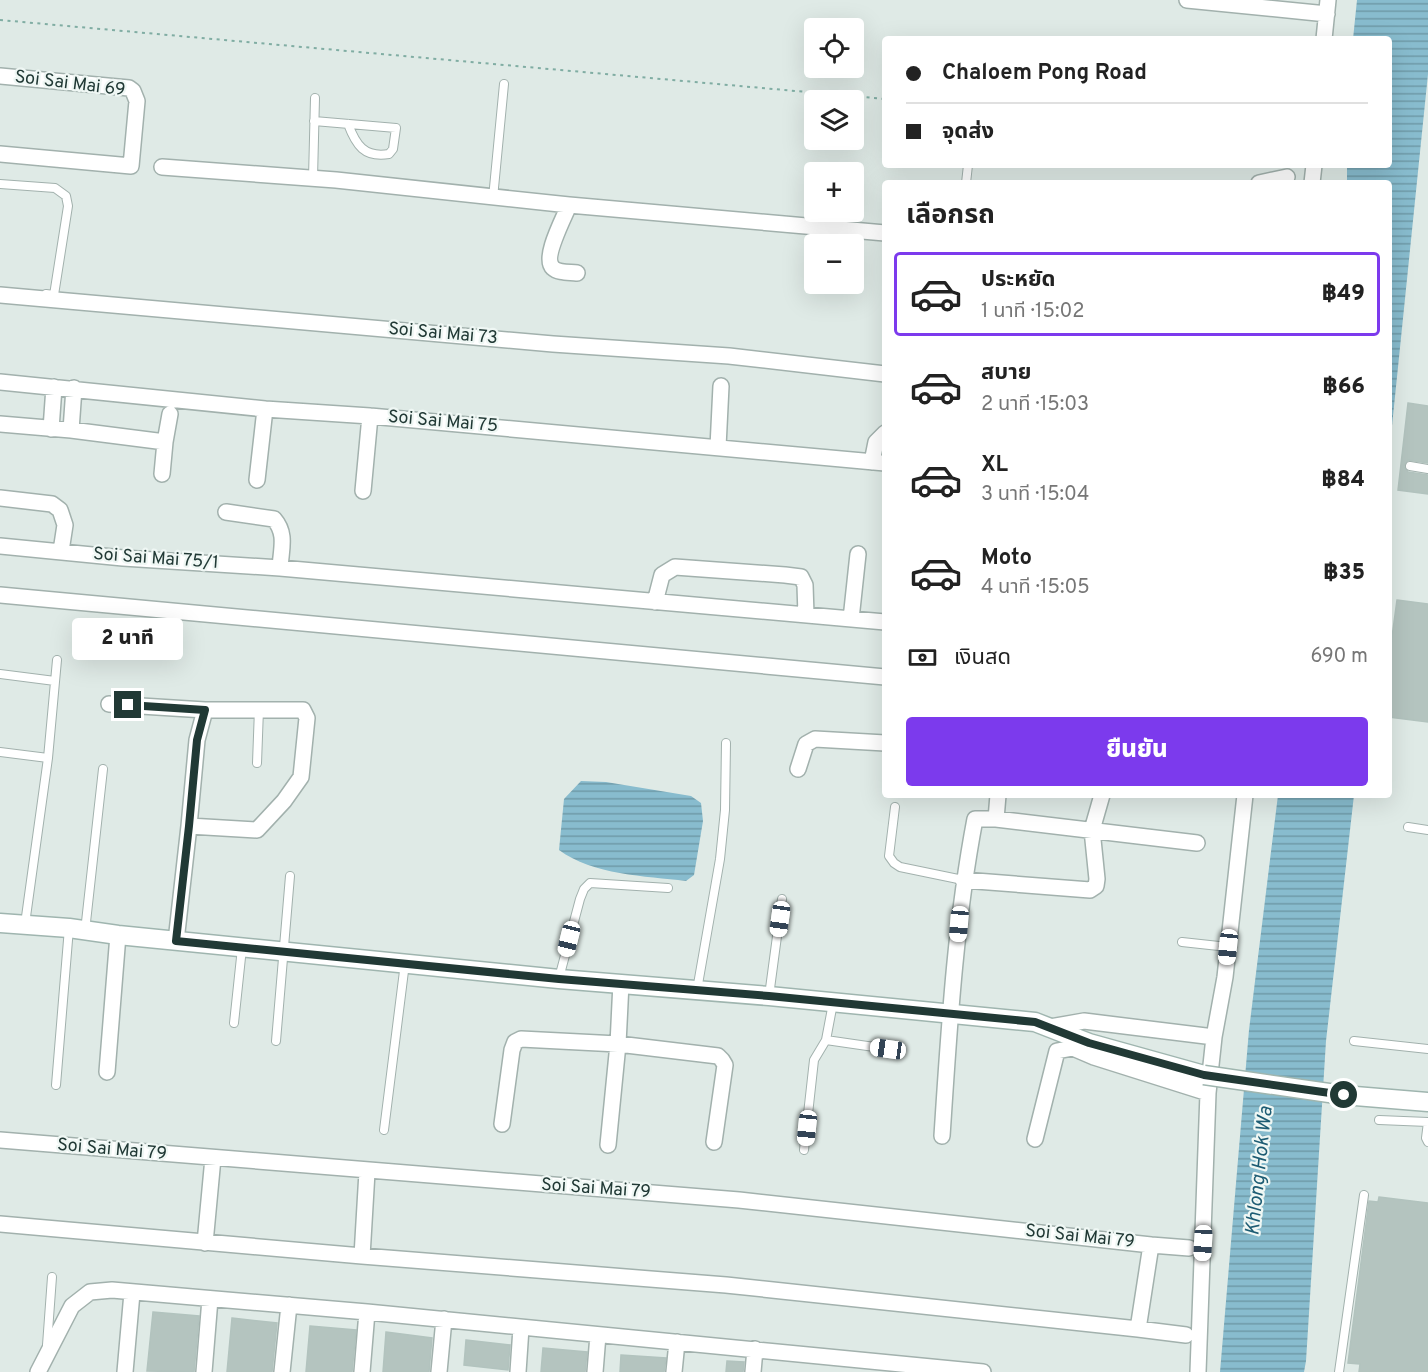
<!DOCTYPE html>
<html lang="th">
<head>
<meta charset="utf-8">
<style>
	:root { --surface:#fff; --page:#f2f2f2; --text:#222; --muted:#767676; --line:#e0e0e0; --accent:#7c3aed }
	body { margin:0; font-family:Overpass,"Noto Sans Thai",sans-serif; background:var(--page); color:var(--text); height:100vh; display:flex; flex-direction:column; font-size:22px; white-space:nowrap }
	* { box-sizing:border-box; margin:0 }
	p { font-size:20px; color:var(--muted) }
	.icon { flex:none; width:33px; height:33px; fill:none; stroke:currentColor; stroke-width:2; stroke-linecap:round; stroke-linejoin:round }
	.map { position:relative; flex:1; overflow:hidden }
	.drawer { position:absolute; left:882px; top:180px; width:510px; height:618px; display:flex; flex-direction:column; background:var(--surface); border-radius:6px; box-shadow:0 6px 24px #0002 }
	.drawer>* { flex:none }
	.banner { position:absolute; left:882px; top:36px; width:510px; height:132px; border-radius:6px; box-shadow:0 6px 24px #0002; display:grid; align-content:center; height:132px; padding:0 24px; background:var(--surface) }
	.fabs { position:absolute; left:804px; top:18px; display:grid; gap:12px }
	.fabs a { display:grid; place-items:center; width:60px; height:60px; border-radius:6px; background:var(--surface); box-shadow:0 6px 24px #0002; font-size:30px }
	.end { position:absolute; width:27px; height:27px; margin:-14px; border:8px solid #213935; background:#fff; box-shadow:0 0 0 3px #fff }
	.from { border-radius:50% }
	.bubble { position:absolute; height:42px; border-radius:6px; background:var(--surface); box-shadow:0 6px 24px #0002; font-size:20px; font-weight:800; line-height:42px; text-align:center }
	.car { position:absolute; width:18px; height:36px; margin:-18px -9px; border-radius:8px; box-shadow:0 0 4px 2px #0007; background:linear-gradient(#fff 24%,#345 0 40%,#fff 0 76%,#345 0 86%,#fff 0) }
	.banner b { display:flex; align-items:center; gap:21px; height:57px; font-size:22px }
	.banner b+b { border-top:2px solid var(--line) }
	.banner i { width:15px; height:15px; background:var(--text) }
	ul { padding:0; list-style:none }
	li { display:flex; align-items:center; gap:18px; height:84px; margin:0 12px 9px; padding:0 12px; border:3px solid transparent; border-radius:6px }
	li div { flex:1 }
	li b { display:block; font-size:22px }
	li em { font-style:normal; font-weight:800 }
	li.on { border-color:var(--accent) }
	li>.icon { width:54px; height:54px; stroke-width:1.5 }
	h2 { padding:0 24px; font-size:27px; line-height:72px }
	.pay { display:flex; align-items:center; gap:15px; height:66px; padding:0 24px; font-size:22px }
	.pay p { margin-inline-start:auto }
	.button { display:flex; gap:12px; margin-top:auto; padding:12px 24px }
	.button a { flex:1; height:69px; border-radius:6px; background:var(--accent); color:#fff; font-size:24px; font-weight:800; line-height:69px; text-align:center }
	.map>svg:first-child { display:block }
	.water { fill:url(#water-rules) }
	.building { fill:#b4c4bf; stroke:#b2c3be; stroke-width:1.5 }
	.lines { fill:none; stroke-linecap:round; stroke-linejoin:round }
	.lane-casing { stroke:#a2b1ad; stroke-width:10 }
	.street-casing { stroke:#a2b1ad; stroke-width:18 }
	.secondary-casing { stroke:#9fb5af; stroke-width:21 }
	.path { stroke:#80ada3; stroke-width:2; stroke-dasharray:3 4.5; stroke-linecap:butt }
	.lane { stroke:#fff; stroke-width:8 }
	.street { stroke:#fff; stroke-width:15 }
	.secondary { stroke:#fff; stroke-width:18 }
	.secondary-bridge-casing { stroke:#9fb5af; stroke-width:21; stroke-linecap:butt }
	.secondary-bridge { stroke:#fff; stroke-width:18 }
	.route { stroke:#213935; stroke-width:8 }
	.labels { text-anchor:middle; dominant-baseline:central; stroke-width:4.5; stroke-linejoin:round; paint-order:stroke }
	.street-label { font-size:18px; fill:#213935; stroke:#eff7f4 }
	.water-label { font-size:20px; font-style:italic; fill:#1d5c73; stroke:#eff7f4 }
</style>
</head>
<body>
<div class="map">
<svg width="1428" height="1372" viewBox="0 0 1428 1372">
	<defs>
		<pattern id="water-rules" width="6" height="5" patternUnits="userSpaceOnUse" patternTransform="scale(1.5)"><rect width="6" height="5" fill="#88bcce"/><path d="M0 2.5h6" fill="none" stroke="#6f9aa8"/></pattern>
	</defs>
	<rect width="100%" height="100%" fill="#dfeae6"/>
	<!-- water -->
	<path class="water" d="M1357 0H1428V74L1389 455V183H1347V165H1389V39H1353Z
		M581 781 606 782 691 796 701 803 703 821 694 875 686 881C645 876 593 875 559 850L564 799Z
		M1278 795H1354L1326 1041 1306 1361 1304 1372H1220L1249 1030Z"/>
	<!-- building -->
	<path class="building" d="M1408 403 1428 406V463L1408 460 1404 466 1408 472 1428 475V494L1398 490Z
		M1397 600 1428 604V722L1389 717V659Z
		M1379 1197 1428 1203V1372H1359L1360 1364 1348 1363 1369 1201 1378 1202Z
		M153 1312 199 1316 194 1372 147 1371Z
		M232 1318 277 1323 272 1372H227Z
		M310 1326 356 1330 352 1372H306Z
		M386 1332 432 1338 429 1372H383Z
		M466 1340 510 1345 508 1370 464 1365Z
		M543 1348 587 1352 585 1372H541Z
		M621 1355 666 1358 664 1372H620Z
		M727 1361 744 1362 743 1372H726Z"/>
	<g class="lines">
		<defs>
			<path id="lane" d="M314 121 396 128 393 149 389 154C364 158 356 145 348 124
				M313 178 315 98
				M966 183 968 165
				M0 184 55 188 66 196 68 206 54 295 46 294
				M493 198 504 84
				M1410 466 1428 469
				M0 674 55 681
				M0 752 48 758
				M257 763 259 709
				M895 807 889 856 894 863 900 867 963 880
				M1408 827 1428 830
				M25 924 48 758 57 660
				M85 931 103 769
				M1182 942 1228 947
				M559 978 580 899 584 889 590 883 668 888
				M697 990 720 859 725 810 726 743
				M769 996 782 899
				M234 1023 242 948
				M826 1040 888 1049
				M276 1041 290 876
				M1354 1041 1428 1049
				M56 1085 69 928
				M1379 1120 1428 1122
				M1428 1122 1426 1138 1428 1142
				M384 1130 405 963
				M804 1150 814 1060 826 1040 833 1003
				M47 1345 52 1277
				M1339 1372 1364 1195"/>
			<path id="street" d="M1187 0 1327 14
				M1324 39 1328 0
				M0 76 129 88 133 91 137 101 131 166 0 154
				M162 167 336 180 569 205 885 233
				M1259 183 1287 177
				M1312 183 1314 165
				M569 205C564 218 542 258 553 268 558 273 570 272 577 273
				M0 295 553 344 729 356 885 374
				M0 382 265 409 370 416 885 463
				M0 424 71 430 165 442
				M51 429 54 387
				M71 430 74 388
				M718 447 721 386
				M872 462 876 442 885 433
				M162 474 165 442 170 414
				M257 480 265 409
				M363 491 370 416
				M0 498 52 504 60 510 65 525 61 551
				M226 512 274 519C287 534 281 549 280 568
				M0 546 123 558 280 568 885 622
				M0 595 885 677
				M655 602 662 575 675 567 785 575 801 577 805 585 806 615
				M851 619 858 554
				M109 704 205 710
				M798 769 806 744 815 739 885 743
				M996 819 1197 843
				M963 880 1090 890 1096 886 1097 879 1092 830 1102 795
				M176 941 189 826 197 740 205 710H303L307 718 301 777 284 801 257 830 189 826
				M1050 1027 1084 1021 1214 1037
				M107 1072 118 935
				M502 1124 512 1050 515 1042 521 1039 618 1044 718 1056 722 1060 725 1065 714 1142
				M942 1136C949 1030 955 924 975 819H996L998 795
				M1035 1139 1057 1051 1073 1048 1094 1057 1208 1093
				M0 1140 739 1200 1151 1245 1138 1329 726 1285 362 1256 0 1224
				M608 1145 618 1044 621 983
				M205 1243 213 1158
				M1151 1245 1189 1248
				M362 1256 367 1172
				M1138 1329 1186 1335
				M38 1372 72 1306 90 1292 112 1290 367 1312 983 1372
				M125 1372 132 1293
				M204 1372 210 1299
				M282 1372 289 1305
				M362 1372 367 1312
				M439 1372 444 1319
				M518 1372 521 1328
				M595 1372 598 1335
				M674 1372 677 1342
				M753 1372 755 1349
				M1198 1372 1208 1093 1214 1037 1225 977 1245 795"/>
			<path id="secondary" d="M0 923 69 928 118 935 559 979 769 996 1035 1022 1089 1043 1204 1075
				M1343 1095 1428 1102"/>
		</defs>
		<!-- lane casing -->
		<use href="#lane" class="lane-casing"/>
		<!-- street casing -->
		<use href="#street" class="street-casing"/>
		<!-- secondary casing -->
		<use href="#secondary" class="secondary-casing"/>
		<!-- path -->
		<path class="path" d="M0 20 885 99"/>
		<!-- lane -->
		<use href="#lane" class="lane"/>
		<!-- street -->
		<use href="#street" class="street"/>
		<!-- secondary -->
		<use href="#secondary" class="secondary"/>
		<defs>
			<path id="secondary-bridge" d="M1204 1075 1343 1095"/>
		</defs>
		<!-- secondary-bridge casing -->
		<use href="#secondary-bridge" class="secondary-bridge-casing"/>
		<!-- secondary-bridge -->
		<use href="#secondary-bridge" class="secondary-bridge"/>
	</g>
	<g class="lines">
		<!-- route -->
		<path class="route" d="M128 705 205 710 197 740 189 826 176 941 559 979 769 996 1035 1022 1089 1043 1204 1075 1344 1095"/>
	</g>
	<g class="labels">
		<!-- street labels -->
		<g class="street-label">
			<text transform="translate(70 84) rotate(7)">Soi Sai Mai 69</text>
			<text transform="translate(443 334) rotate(5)">Soi Sai Mai 73</text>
			<text transform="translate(443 422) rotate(5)">Soi Sai Mai 75</text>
			<text transform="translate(156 559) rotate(4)">Soi Sai Mai 75/1</text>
			<text transform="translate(112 1150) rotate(5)">Soi Sai Mai 79</text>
			<text transform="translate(596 1189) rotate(4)">Soi Sai Mai 79</text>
			<text transform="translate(1080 1237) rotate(6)">Soi Sai Mai 79</text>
		</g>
		<!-- water labels -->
		<g class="water-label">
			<text transform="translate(1260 1171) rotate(-84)">Khlong Hok Wa</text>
		</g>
	</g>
</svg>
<div class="fabs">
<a><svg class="icon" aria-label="locate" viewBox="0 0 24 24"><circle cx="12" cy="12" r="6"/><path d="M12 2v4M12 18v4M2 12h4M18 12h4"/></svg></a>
<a><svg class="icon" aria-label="layers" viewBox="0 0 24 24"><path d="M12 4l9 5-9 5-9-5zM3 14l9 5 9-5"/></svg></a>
<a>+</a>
<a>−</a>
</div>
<i class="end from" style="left:1344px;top:1095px"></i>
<i class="end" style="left:128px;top:705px"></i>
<div class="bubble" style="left:72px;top:618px;width:111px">2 นาที</div>
<i class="car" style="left:780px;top:919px;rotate:188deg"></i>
<i class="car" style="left:959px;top:924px;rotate:185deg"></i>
<i class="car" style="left:569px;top:939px;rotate:194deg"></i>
<i class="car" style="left:1228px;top:947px;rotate:186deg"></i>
<i class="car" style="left:888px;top:1049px;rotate:278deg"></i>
<i class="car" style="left:807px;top:1128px;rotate:186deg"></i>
<i class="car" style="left:1203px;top:1243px;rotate:183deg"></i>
<div class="banner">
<b><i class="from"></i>Chaloem Pong Road</b>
<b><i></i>จุดส่ง</b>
</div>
<section class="drawer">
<h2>เลือกรถ</h2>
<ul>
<li class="on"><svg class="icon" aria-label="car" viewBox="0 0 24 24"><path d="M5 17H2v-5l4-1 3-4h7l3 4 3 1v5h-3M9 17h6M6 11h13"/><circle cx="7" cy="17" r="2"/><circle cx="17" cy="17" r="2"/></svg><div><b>ประหยัด</b><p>1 นาที · 15:02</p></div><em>฿49</em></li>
<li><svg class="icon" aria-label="car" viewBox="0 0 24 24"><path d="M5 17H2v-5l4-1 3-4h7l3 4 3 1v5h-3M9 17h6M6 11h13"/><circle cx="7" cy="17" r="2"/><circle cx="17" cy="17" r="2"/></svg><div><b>สบาย</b><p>2 นาที · 15:03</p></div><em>฿66</em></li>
<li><svg class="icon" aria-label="car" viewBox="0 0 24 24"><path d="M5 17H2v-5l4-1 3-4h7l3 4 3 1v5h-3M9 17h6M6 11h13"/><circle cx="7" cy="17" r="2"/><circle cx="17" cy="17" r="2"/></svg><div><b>XL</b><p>3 นาที · 15:04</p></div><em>฿84</em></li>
<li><svg class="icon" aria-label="car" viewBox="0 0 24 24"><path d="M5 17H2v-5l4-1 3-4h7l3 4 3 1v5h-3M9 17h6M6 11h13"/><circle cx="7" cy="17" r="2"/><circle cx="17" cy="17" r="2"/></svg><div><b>Moto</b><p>4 นาที · 15:05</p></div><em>฿35</em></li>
</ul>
<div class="pay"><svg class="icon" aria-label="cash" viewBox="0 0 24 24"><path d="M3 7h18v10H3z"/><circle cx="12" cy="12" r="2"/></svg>เงินสด<p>690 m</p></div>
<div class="button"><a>ยืนยัน</a></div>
</section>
</div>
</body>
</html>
